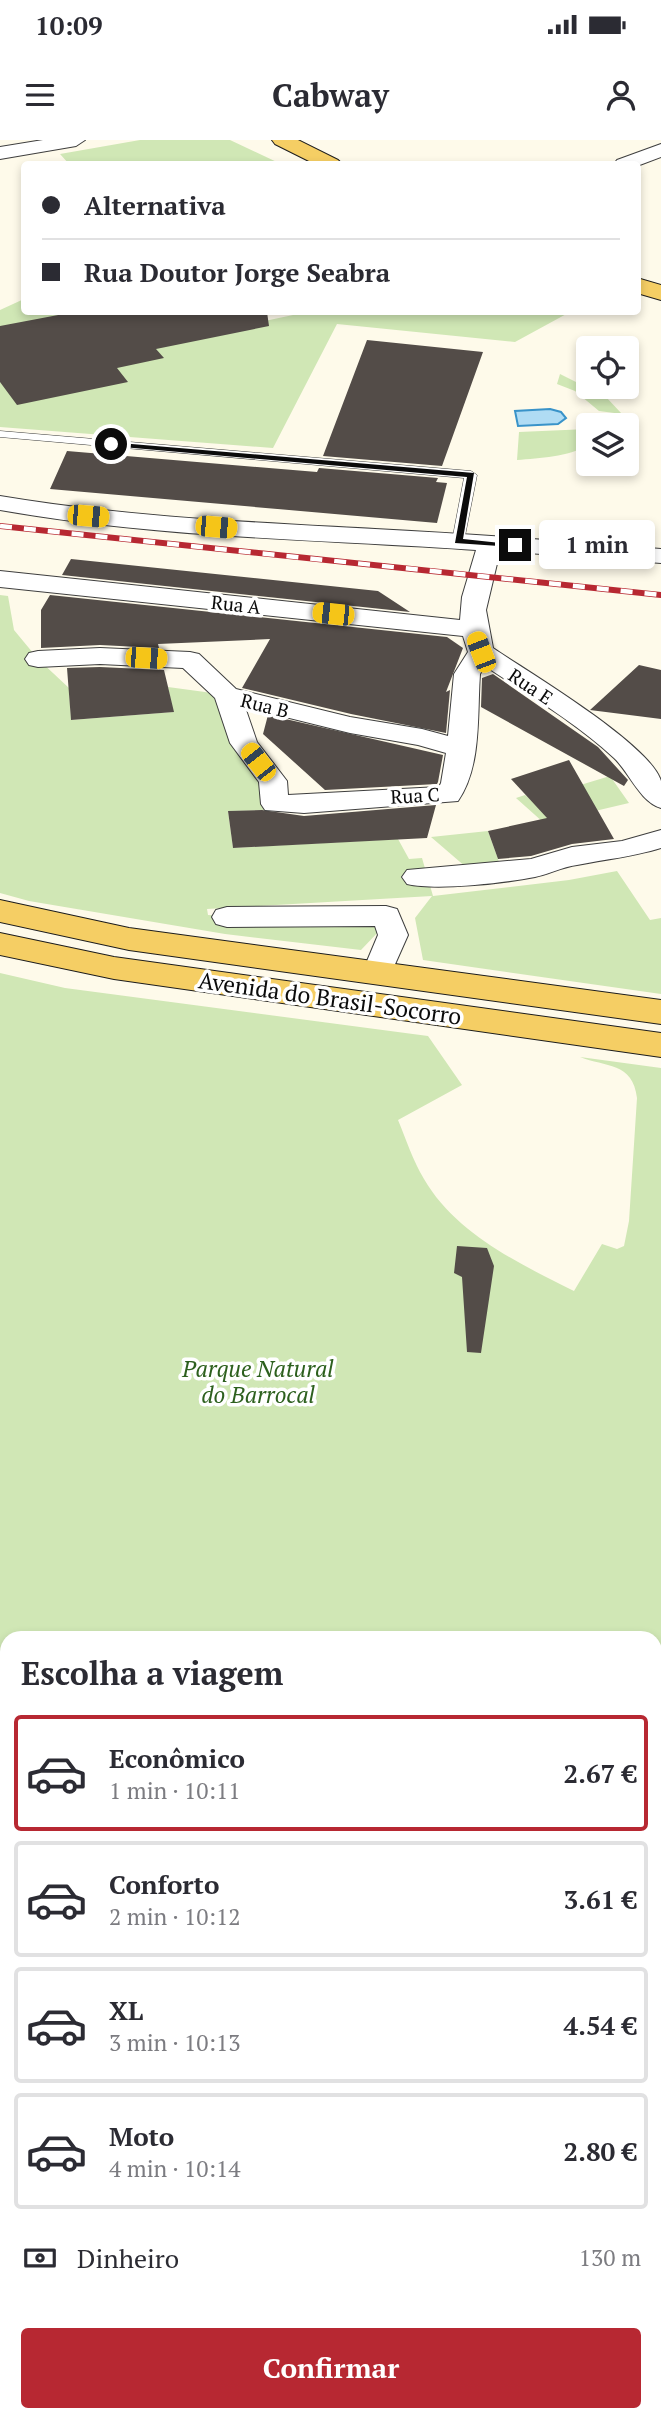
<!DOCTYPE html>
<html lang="pt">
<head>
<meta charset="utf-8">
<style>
	:root { --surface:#fff; --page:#f2f2f3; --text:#2b2b33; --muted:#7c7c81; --line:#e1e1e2; --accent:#b72832 }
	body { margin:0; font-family:"PT Serif",serif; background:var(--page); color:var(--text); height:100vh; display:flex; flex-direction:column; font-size:26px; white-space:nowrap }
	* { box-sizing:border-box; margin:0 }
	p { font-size:23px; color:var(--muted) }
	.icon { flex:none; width:38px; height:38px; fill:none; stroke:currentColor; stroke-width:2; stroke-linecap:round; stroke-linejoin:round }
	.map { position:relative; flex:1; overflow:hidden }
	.side { position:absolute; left:0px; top:1491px; width:662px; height:791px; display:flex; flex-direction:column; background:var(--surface); border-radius:21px 21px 0 0; box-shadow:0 4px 10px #0003 }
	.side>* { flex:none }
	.guide { position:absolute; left:21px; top:21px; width:620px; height:154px; border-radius:7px; box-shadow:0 4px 10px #0003; display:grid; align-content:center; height:154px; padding:0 21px; background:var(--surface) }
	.buttons { position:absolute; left:576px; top:196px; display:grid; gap:14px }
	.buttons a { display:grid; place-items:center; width:63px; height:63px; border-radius:7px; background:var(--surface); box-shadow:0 4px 10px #0003; font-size:35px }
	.end { position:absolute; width:32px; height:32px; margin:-16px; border:9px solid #0b0b0b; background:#fff; box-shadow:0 0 0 4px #fff }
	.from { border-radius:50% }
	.bubble { position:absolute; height:49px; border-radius:7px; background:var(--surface); box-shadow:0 4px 10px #0003; font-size:23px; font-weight:600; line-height:49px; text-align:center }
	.car { position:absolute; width:21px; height:42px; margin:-21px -10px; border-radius:9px; box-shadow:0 0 5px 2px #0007; background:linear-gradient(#f5c518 24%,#345 0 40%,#f5c518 0 76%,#345 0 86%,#f5c518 0) }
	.guide b { display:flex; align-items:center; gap:24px; height:66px; font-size:26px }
	.guide b+b { border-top:2px solid var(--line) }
	.guide i { width:18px; height:18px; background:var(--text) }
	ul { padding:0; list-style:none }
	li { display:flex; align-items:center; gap:21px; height:116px; margin:0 14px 10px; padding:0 7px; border:4px solid var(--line); border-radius:7px }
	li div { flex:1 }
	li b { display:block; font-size:26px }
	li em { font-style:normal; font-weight:600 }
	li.selected { border-color:var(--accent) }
	li>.icon { width:63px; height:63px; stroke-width:1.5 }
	h2 { padding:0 21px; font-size:32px; line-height:84px }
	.pay { display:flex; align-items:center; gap:18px; height:77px; padding:0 21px; font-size:26px }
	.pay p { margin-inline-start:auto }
	.action { display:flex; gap:14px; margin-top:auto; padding:14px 21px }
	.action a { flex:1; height:80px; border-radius:7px; background:var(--accent); color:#fff; font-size:28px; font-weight:600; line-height:80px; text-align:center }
	.status { display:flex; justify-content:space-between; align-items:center; height:49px; padding:0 35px; background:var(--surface); direction:ltr }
	.status svg { height:19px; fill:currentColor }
	header { display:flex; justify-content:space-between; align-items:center; height:91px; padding:0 21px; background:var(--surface); font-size:32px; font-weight:600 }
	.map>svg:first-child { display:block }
	.green { fill:#d0e7b5; fill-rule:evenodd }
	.water { fill:#b0dcf4; stroke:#3993c9; stroke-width:2 }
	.building { fill:#534c48 }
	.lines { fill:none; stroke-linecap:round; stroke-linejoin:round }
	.service-casing { stroke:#3e3e3e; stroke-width:1 }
	.minor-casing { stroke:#3e3e3e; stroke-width:2 }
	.primary-casing { stroke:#1c1c1c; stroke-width:2 }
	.service { fill:#fff; fill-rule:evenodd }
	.minor { fill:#fff; fill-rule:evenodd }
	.primary { fill:#f5ce64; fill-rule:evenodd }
	.rail-casing { stroke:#b72832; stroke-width:6 }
	.rail { stroke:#fff; stroke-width:4.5; stroke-dasharray:12; stroke-linecap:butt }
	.route { fill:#0b0b0b }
	.labels { text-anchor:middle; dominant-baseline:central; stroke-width:7; stroke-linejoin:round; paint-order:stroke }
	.far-street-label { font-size:19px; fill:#0b0b0b; stroke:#fff }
	.street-label { font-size:23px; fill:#0b0b0b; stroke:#fff }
	.park-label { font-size:23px; font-style:italic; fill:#2d601e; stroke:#fff }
</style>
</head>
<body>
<div class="status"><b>10:09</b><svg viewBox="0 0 49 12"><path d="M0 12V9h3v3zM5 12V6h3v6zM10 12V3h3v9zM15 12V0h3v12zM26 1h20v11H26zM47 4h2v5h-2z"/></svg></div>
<header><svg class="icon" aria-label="menu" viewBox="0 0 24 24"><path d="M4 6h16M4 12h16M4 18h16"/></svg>Cabway<svg class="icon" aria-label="person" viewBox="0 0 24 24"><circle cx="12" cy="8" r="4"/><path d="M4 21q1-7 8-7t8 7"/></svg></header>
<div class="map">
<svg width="661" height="2282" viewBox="0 0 661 2282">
	<rect width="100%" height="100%" fill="#fefaea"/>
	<!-- green -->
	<path class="green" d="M140 0H230L281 24H69L60 14Z
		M24 159V172H105L119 188 0 191V170Z
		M293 172H570L515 202 337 184 273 308 0 287V226L101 225 142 207 293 175Z
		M560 234 606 257 622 274 599 271 575 251 557 244Z
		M588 289V305C568 317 540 318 517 320L519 292Z
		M0 455 8 456 14 490 38 519 69 548 71 580 173 572 168 547 227 555 273 670 228 671 233 708 398 699 409 719 422 718 433 756 569 740 617 731 650 780 661 778V854L423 820 415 778 432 756 207 769 208 775 373 783 381 789 361 810 225 794 29 761 0 753Z
		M610 636 629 663 544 683 516 658 525 655 531 660Z
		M488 691 499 722 474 734 431 697Z
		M0 833 65 848 428 896 462 945 398 980C406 999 413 1021 424 1039 456 1094 520 1124 574 1151L602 1104 617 1109 624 1106 629 1081 637 958C633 922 605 927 580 917L661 928V2282H0ZM7 1498H654V2275H7Z"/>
	<!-- water -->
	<path class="water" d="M550 269 561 272 566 278 558 284 518 286 515 271Z"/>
	<!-- building -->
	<path class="building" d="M74 172H267L269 186 156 209 164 218 117 228 128 242 17 265 0 242V186Z
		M367 200 483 212 442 326 323 316Z
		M67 311 317 332 319 328 438 338 436 342 447 343 437 383 50 349Z
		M71 419 378 451 410 472 62 435Z
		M50 455 447 497 463 508 446 552 450 550 446 593 351 574 242 548 270 499 158 504 159 508 100 505 41 508V470Z
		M639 525 661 530V579L590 570Z
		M100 527 164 530 174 572 71 580 67 528Z
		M493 534 598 607 628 640 624 646 481 567 482 538Z
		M268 575 443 615 438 642 437 644 325 650 263 594Z
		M569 620 614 699 572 704 531 716 498 719 488 691 547 678 511 639Z
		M436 665 427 698 233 708 228 671 262 670 304 676Z
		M457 1106 487 1108 494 1126 481 1213 467 1212 462 1137 454 1133Z"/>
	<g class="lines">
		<defs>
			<path id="service" d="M0 291 471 331 477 335 464 401 458 405 452 401 464 338 0 297Z"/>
			<path id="minor" d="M43 0H85L76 6 0 19V7Z
				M661 4V17L637 26 614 24 617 20Z
				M0 356C124 377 249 382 375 389 471 394 566 401 661 409V423L500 411 486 470 493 508C528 532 650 604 661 641 661 648 661 660 661 668 640 662 629 632 614 618 576 582 528 555 485 526L480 534C477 575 482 626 458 661L304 673 265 670 261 664 259 642 230 603 215 558 183 528 100 524 38 527 29 525 25 519 29 513 38 511 100 508 190 512 199 514 236 549 350 577 422 589 448 596 454 534 468 512 463 496 0 447V431L460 480 462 457 476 410C317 399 157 398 0 370ZM245 567 350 593 418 605 446 613 441 643 439 647 288 655 287 641 257 602Z
				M661 690V708C633 717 606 719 577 725 562 727 549 734 535 737 504 743 437 751 407 744L402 737 407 730 531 719 572 707 622 701Z
				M386 766 397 769 408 795 388 840 377 843 366 840 362 833 378 795 375 786 227 787 216 784 212 777 216 770 227 767Z"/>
			<path id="primary" d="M272 0H298L338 20 342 24H315L275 4Z
				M637 138 661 145V160L637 153Z
				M0 760 129 788 661 860V884L129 810 0 782Z
				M0 793 114 817 661 893V917L114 839 0 815Z"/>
		</defs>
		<!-- service casing -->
		<use href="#service" class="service-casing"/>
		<!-- minor casing -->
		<use href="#minor" class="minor-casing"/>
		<!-- primary casing -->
		<use href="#primary" class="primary-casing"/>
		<!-- service -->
		<use href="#service" class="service"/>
		<!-- minor -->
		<use href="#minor" class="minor"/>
		<!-- primary -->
		<use href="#primary" class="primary"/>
		<defs>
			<path id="rail" d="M0 386 661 455"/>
		</defs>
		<!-- rail casing -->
		<use href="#rail" class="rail-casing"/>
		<!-- rail -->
		<use href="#rail" class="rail"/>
	</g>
	<!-- route -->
	<path class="route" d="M108 302 474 333 463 399 519 405 515 407 455 403 467 337 111 306Z"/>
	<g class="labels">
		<!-- far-street labels -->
		<g class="far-street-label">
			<text transform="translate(236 464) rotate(6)">Rua A</text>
			<text transform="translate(531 546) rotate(34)">Rua E</text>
			<text transform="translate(265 565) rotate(14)">Rua B</text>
			<text transform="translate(415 655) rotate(-3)">Rua C</text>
		</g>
		<!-- street labels -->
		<g class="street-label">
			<text transform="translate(330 858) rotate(8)">Avenida do Brasil-Socorro</text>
		</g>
		<!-- park labels -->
		<g class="park-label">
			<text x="258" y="1228">Parque Natural<tspan x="258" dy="26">do Barrocal</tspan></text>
		</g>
	</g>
</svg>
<div class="buttons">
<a><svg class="icon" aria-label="locate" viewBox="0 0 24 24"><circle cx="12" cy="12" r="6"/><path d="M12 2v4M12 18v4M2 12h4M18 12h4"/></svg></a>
<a><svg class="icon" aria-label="layers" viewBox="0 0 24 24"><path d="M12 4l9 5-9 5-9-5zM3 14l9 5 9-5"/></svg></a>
</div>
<i class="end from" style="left:111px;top:304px"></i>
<i class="end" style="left:515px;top:405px"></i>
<div class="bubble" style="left:539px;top:380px;width:116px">1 min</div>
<i class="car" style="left:88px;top:376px;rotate:95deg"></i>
<i class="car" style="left:216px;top:387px;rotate:95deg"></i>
<i class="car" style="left:333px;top:474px;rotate:276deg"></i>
<i class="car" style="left:481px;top:512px;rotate:339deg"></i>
<i class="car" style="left:146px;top:518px;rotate:93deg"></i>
<i class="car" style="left:258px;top:622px;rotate:322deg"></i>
<div class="guide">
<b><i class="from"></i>Alternativa</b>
<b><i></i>Rua Doutor Jorge Seabra</b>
</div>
<section class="side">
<h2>Escolha a viagem</h2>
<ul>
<li class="selected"><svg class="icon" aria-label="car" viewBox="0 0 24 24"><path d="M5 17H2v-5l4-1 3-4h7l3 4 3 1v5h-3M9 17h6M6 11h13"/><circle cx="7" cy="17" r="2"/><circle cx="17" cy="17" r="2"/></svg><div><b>Econômico</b><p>1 min · 10:11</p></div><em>2.67 €</em></li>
<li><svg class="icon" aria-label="car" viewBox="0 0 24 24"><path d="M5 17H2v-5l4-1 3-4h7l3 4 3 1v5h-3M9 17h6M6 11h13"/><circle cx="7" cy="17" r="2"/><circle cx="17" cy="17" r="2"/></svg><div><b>Conforto</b><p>2 min · 10:12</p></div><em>3.61 €</em></li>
<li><svg class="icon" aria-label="car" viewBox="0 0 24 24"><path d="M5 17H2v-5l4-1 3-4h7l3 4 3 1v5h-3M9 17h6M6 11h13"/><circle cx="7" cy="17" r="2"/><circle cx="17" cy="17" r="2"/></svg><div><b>XL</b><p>3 min · 10:13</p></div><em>4.54 €</em></li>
<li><svg class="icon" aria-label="car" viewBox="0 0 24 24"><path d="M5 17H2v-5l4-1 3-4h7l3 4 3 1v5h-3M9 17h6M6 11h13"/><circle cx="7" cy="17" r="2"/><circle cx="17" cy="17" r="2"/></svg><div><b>Moto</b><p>4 min · 10:14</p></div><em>2.80 €</em></li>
</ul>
<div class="pay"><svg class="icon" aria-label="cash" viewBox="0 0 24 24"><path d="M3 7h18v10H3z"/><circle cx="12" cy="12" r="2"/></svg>Dinheiro<p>130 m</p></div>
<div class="action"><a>Confirmar</a></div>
</section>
</div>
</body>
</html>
